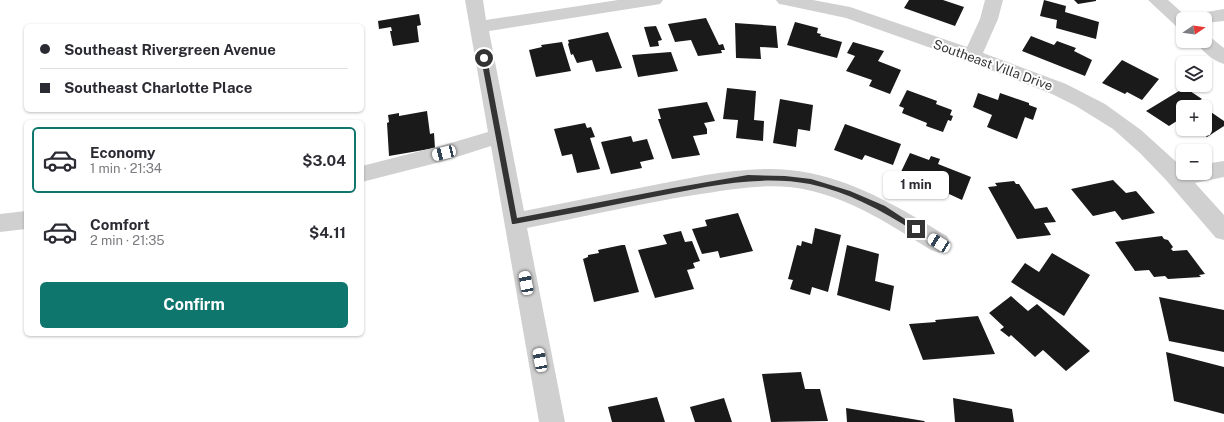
<!DOCTYPE html>
<html lang="en">
<head>
<meta charset="utf-8">
<style>
	:root { --surface:#fff; --page:#f2f2f3; --text:#2b2b33; --muted:#7c7c81; --line:#e1e1e2; --accent:#0f766e }
	body { margin:0; font-family:"Public Sans",sans-serif; background:var(--page); color:var(--text); height:100vh; display:flex; flex-direction:column; font-size:15px; white-space:nowrap }
	* { box-sizing:border-box; margin:0 }
	p { font-size:13px; color:var(--muted) }
	.icon { flex:none; width:22px; height:22px; fill:none; stroke:currentColor; stroke-width:2; stroke-linecap:round; stroke-linejoin:round }
	.map { position:relative; flex:1; overflow:hidden }
	.sheet { position:absolute; left:24px; top:120px; width:340px; height:216px; display:flex; flex-direction:column; background:var(--surface); border-radius:6px; box-shadow:0 1px 3px #0004 }
	.sheet>* { flex:none }
	.hud { position:absolute; left:24px; top:24px; width:340px; height:88px; border-radius:6px; box-shadow:0 1px 3px #0004; display:grid; align-content:center; height:88px; padding:0 16px; background:var(--surface) }
	.needle { width:26px; rotate:77deg }
	.fabs { position:absolute; left:1176px; top:12px; display:grid; gap:8px }
	.fabs a { display:grid; place-items:center; width:36px; height:36px; border-radius:6px; background:var(--surface); box-shadow:0 1px 3px #0004; font-size:20px }
	.end { position:absolute; width:18px; height:18px; margin:-9px; border:5px solid #333; background:#fff; box-shadow:0 0 0 2px #fff }
	.from { border-radius:50% }
	.bubble { position:absolute; height:28px; border-radius:6px; background:var(--surface); box-shadow:0 1px 3px #0004; font-size:13px; font-weight:700; line-height:28px; text-align:center }
	.car { position:absolute; width:12px; height:24px; margin:-12px -6px; border-radius:5px; box-shadow:0 0 3px 1px #0007; background:linear-gradient(#fff 24%,#345 0 40%,#fff 0 76%,#345 0 86%,#fff 0) }
	.hud b { display:flex; align-items:center; gap:14px; height:38px; font-size:15px }
	.hud b+b { border-top:1px solid var(--line) }
	.hud i { width:10px; height:10px; background:var(--text) }
	ul { padding:7px 0 0; list-style:none }
	li { display:flex; align-items:center; gap:12px; height:66px; margin:0 8px 6px; padding:0 8px; border:2px solid transparent; border-radius:6px }
	li div { flex:1 }
	li b { display:block; font-size:15px }
	li em { font-style:normal; font-weight:700 }
	li.selected { border-color:var(--accent) }
	li>.icon { width:36px; height:36px; stroke-width:1.5 }
	.action { display:flex; gap:8px; margin-top:auto; padding:8px 16px }
	.action a { flex:1; height:46px; border-radius:6px; background:var(--accent); color:#fff; font-size:16px; font-weight:700; line-height:46px; text-align:center }
	.map>svg:first-child { display:block }
	.building { fill:#1a1a1a }
	.lines { fill:none; stroke-linecap:round; stroke-linejoin:round }
	.minor { fill:#d0d0d0; fill-rule:evenodd }
	.route { fill:#333 }
	.labels { text-anchor:middle; dominant-baseline:central; stroke-width:4; stroke-linejoin:round; paint-order:stroke }
	.street-label { font-size:13px; fill:#333; stroke:#fff }
</style>
</head>
<body>
<div class="map">
<svg width="1224" height="422" viewBox="0 0 1224 422">
	<rect width="100%" height="100%" fill="#fff"/>
	<!-- building -->
	<path class="building" d="M909 0H943L964 7 955 26 904 8Z
		M1044 0 1066 6 1065 12 1099 22 1096 39 1056 28 1057 20 1040 16Z
		M1074 0H1096V1L1078 4Z
		M419 14 421 25 417 26 419 42 393 46 390 31H392L391 27 379 29 378 21Z
		M706 18 719 45 723 44 725 50H721L722 53 698 56 691 40 675 42 668 24Z
		M795 22 818 28 817 33 821 34 820 36 842 42 837 58 787 45Z
		M735 23 776 26 778 48 760 47 761 59 736 58Z
		M656 26 662 40 658 41 659 46 650 47 644 27Z
		M608 32 622 68 596 72 592 60 577 63 573 54 571 55 568 44 569 43 568 40Z
		M1031 36 1054 45 1057 41 1076 48 1074 51 1092 60 1085 76 1022 51Z
		M562 42 571 71 536 77 529 50 542 47 541 45Z
		M853 42 884 51 878 61 901 70 890 94 869 86 872 80 846 71 855 56 847 53Z
		M671 52 678 71 638 77 632 55Z
		M1122 60 1159 79 1142 100 1127 92 1125 94 1102 83Z
		M727 88 756 91 754 120 764 121 763 141 736 138 738 120 723 119Z
		M1187 89 1202 99 1196 102 1203 107H1183V120L1180 119 1169 126 1146 111 1179 91 1181 92Z
		M907 90 937 101 936 104 952 110 950 115 953 116 951 121 948 120 943 132 926 126 927 123 902 113 904 108 899 106Z
		M978 93 998 100 1000 93 1029 103V105L1037 108 1033 120 1025 117 1017 139 987 127 992 115 973 107Z
		M780 99 813 105 810 131 798 129 796 147 773 143Z
		M707 102 715 121 704 123 707 129V134L693 136 700 155 672 159 658 119H661L658 109Z
		M1205 108 1224 121V126L1207 137 1196 129H1205Z
		M427 111 430 134 434 133 435 148 389 156 387 123 389 122 388 115 399 113V116Z
		M585 123 587 128 591 127 595 137 590 138 600 169 577 173 572 154 562 156 554 129Z
		M845 124 901 144 893 165 865 155 862 160 834 150Z
		M631 136 633 142 647 139 654 159 640 162 642 168 611 174 601 142Z
		M910 153 929 160 931 156 940 159 938 164 971 177 962 200 949 194 947 197 923 187 925 184 900 174Z
		M1113 180 1126 193 1136 191 1155 213 1122 220 1115 211 1093 216 1071 189Z
		M1014 181 1016 184H1019L1035 209 1047 207 1056 222 1044 223 1051 235 1017 239 988 187 997 186 995 183Z
		M738 213 753 251 720 258 718 251 702 254 692 229 707 226 705 220Z
		M815 228 841 235 828 292 812 287 810 295 790 289 793 280 788 279 797 245 801 246 802 241 812 244Z
		M681 231 685 242 692 241 700 261 693 263 695 268 687 270 694 289 655 298 638 250 667 244 663 235Z
		M1162 236 1164 239 1168 240 1173 247 1171 249 1173 251 1187 250 1205 274 1199 275 1201 277 1168 279 1165 276 1154 277 1149 270 1135 271 1115 242Z
		M622 245H625L639 292 594 302 583 259 588 257V255L599 253 598 250Z
		M847 245 879 254 875 281 894 286 890 311 837 295Z
		M1052 253 1090 275 1064 316 1011 282 1025 263 1039 272Z
		M1011 296 1028 311 1037 304 1090 351 1066 371 1043 350 1035 357 1011 335 1009 337 1004 333 1000 330 1004 327 989 313Z
		M1159 297 1224 310V352L1169 341Z
		M978 316 995 354 923 360 909 324 936 322 935 320Z
		M1166 352 1224 367V414L1174 401Z
		M801 372 805 389H820L828 421 771 422 762 374Z
		M657 397 665 422H612L608 407Z
		M724 398 732 422H695L690 407Z
		M953 398 1012 409 1014 422H955Z
		M846 408 924 421 925 422H847Z"/>
	<g class="lines">
		<!-- minor -->
		<path class="minor" d="M465 0H483L486 20 618 0H663L660 4 654 5 489 31 524 211C566 203 607 194 649 186 701 176 757 162 810 173 862 184 903 210 947 236L950 243 947 250 939 253 931 250C892 226 857 202 812 191 773 181 733 189 694 195 638 204 583 217 527 228L565 422H539L491 146 444 161 362 182V166L444 145 488 132Z
			M776 0H813L850 7 967 47 980 19 985 0H1003L998 19 983 53 1066 84 1105 104 1141 130 1183 168V173H1205V164L1224 161V177L1195 183 1224 215V240L1216 238 1166 180 1140 153 1113 129 1076 106 1052 94 965 60 846 18 785 5 779 4Z
			M1148 0H1168L1187 17 1189 15 1224 9V21L1205 23V19H1183V29L1177 27Z
			M1205 35 1210 37 1224 48V64C1213 61 1201 50 1195 41H1205Z
			M26 211V229L0 232V214Z"/>
	</g>
	<!-- route -->
	<path class="route" d="M484 56 487 58 517 218 673 188 748 175 785 176 811 179 850 191 885 206 920 229 919 231H914C881 210 848 192 810 184 756 174 701 188 648 198 603 207 559 216 514 224H512L481 58Z"/>
	<g class="labels">
		<!-- street labels -->
		<g class="street-label">
			<text transform="translate(993 65) rotate(20)">Southeast Villa Drive</text>
		</g>
	</g>
</svg>
<div class="fabs">
<a><svg class="needle" viewBox="-14 -14 28 28"><path d="M0-13l5 13h-10z" fill="#e53935"/><path d="M0 13l5-13h-10z" fill="#7c7c81"/></svg></a>
<a><svg class="icon" aria-label="layers" viewBox="0 0 24 24"><path d="M12 4l9 5-9 5-9-5zM3 14l9 5 9-5"/></svg></a>
<a>+</a>
<a>−</a>
</div>
<i class="end from" style="left:484px;top:58px"></i>
<i class="end" style="left:916px;top:229px"></i>
<div class="bubble" style="left:883px;top:171px;width:66px">1 min</div>
<i class="car" style="left:444px;top:153px;rotate:256deg"></i>
<i class="car" style="left:939px;top:243px;rotate:302deg"></i>
<i class="car" style="left:526px;top:283px;rotate:349deg"></i>
<i class="car" style="left:540px;top:360px;rotate:349deg"></i>
<div class="hud">
<b><i class="from"></i>Southeast Rivergreen Avenue</b>
<b><i></i>Southeast Charlotte Place</b>
</div>
<section class="sheet">
<ul>
<li class="selected"><svg class="icon" aria-label="car" viewBox="0 0 24 24"><path d="M5 17H2v-5l4-1 3-4h7l3 4 3 1v5h-3M9 17h6M6 11h13"/><circle cx="7" cy="17" r="2"/><circle cx="17" cy="17" r="2"/></svg><div><b>Economy</b><p>1 min · 21:34</p></div><em>$3.04</em></li>
<li><svg class="icon" aria-label="car" viewBox="0 0 24 24"><path d="M5 17H2v-5l4-1 3-4h7l3 4 3 1v5h-3M9 17h6M6 11h13"/><circle cx="7" cy="17" r="2"/><circle cx="17" cy="17" r="2"/></svg><div><b>Comfort</b><p>2 min · 21:35</p></div><em>$4.11</em></li>
</ul>
<div class="action"><a>Confirm</a></div>
</section>
</div>
</body>
</html>
